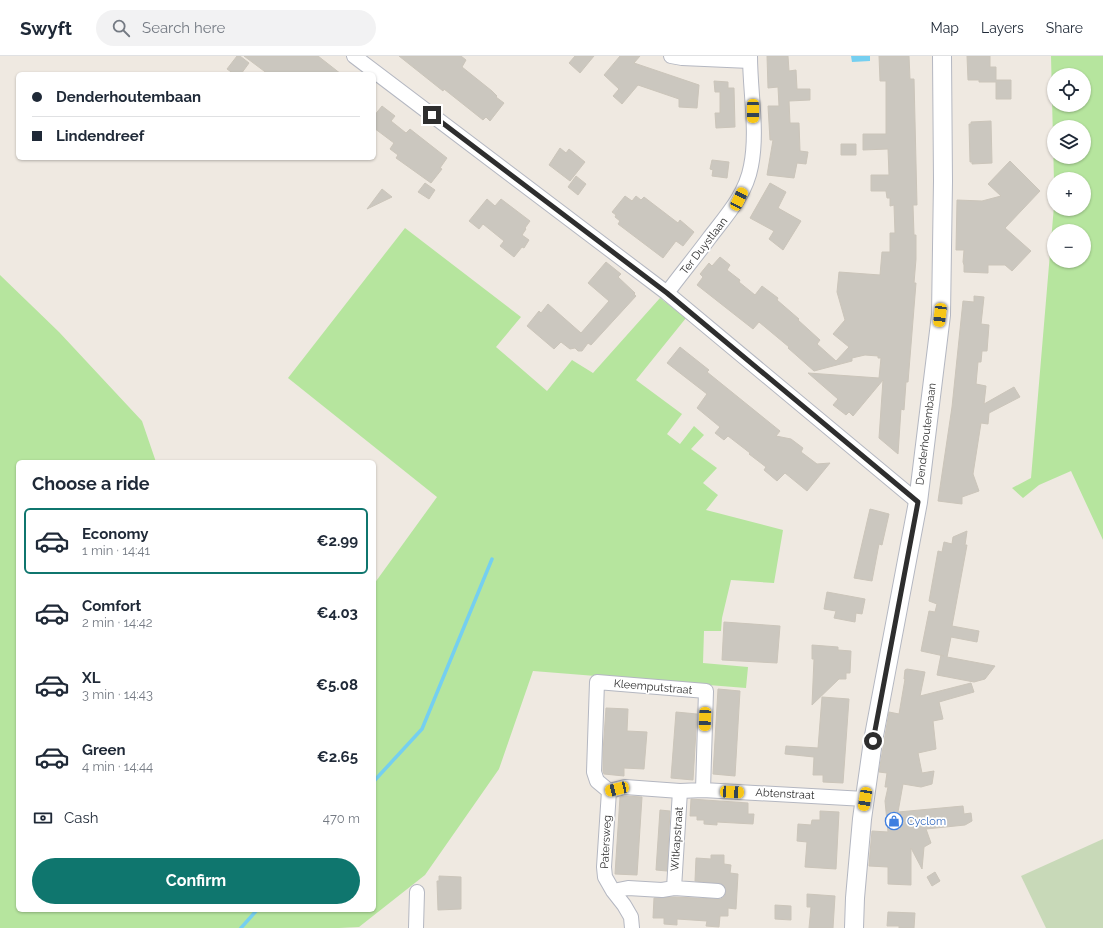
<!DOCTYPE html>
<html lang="en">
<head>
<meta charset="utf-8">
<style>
	:root { --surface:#fff; --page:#f2f2f3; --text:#1f2937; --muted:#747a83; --line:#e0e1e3; --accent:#0f766e }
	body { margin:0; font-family:Raleway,sans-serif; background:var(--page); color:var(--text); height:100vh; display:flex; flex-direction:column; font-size:15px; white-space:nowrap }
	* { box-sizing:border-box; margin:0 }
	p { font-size:13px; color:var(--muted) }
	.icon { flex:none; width:22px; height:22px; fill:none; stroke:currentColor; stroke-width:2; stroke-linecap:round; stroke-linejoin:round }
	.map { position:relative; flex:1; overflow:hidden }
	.details { position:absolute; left:16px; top:404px; width:360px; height:452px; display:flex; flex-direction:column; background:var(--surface); border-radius:6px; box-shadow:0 1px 3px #0004 }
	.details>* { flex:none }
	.banner { position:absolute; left:16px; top:16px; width:360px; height:88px; border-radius:6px; box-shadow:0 1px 3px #0004; display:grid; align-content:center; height:88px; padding:0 16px; background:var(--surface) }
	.tools { position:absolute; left:1047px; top:12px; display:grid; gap:8px }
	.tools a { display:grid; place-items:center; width:44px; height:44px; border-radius:50%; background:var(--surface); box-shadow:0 1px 3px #0004; font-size:20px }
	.end { position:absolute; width:18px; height:18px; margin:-9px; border:5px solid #2e2e2e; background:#fff; box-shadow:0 0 0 2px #fff }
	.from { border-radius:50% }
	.car { position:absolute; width:12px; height:24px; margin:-12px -6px; border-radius:5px; box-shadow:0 0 3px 1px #0007; background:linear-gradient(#f5c518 24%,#345 0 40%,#f5c518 0 76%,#345 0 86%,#f5c518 0) }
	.banner b { display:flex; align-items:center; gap:14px; height:38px; font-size:15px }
	.banner b+b { border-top:1px solid var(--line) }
	.banner i { width:10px; height:10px; background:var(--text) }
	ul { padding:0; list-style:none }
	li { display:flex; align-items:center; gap:12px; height:66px; margin:0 8px 6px; padding:0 8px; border:2px solid transparent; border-radius:6px }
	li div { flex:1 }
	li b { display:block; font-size:15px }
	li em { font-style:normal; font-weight:700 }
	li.selected { border-color:var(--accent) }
	li>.icon { width:36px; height:36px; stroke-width:1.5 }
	h2 { padding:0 16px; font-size:18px; line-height:48px }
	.pay { display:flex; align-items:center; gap:10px; height:44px; padding:0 16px; font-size:15px }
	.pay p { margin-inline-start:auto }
	.action { display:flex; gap:8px; margin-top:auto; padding:8px 16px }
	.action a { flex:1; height:46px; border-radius:24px; background:var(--accent); color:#fff; font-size:16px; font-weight:700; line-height:46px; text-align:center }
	header { display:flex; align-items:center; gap:24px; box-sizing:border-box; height:56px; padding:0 20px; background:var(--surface); border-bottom:1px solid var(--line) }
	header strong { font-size:19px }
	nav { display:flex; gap:22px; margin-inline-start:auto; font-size:14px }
	.search { width:280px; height:36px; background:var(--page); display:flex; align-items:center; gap:10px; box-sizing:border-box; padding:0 14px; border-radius:22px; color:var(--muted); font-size:15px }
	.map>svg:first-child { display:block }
	.green { fill:#b6e59e; fill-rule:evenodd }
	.cemetery { fill:#c8d9b8 }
	.water { fill:#75cff0 }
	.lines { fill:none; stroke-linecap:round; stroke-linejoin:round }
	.stream { stroke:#75cff0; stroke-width:3.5 }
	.building { fill:#cbc7bf; stroke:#cbc5ba }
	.minor-casing { stroke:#b4b7c1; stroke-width:16 }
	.tertiary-casing { stroke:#b4b7c1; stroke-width:20 }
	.minor { stroke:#fff; stroke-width:14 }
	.tertiary { stroke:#fff; stroke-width:18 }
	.route { stroke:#2e2e2e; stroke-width:5 }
	.labels { text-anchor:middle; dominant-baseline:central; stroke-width:3.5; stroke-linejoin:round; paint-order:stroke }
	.street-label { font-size:11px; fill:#2e2e2e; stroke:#fff }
	.shop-label { font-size:11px; fill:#366cbe; stroke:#fff; text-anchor:start }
</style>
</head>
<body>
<header>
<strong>Swyft</strong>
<div class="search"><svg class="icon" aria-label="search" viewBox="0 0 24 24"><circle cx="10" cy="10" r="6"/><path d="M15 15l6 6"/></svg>Search here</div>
<nav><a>Map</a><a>Layers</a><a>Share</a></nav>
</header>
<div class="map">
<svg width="1103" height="872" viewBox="0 0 1103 872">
	<rect width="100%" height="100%" fill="#efe9e1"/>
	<!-- green -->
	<path class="green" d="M1051 0H1103V484L1071 415 1039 429 1023 442 1012 432 1031 422 1054 150V153H1084V123H1054V126ZM1054 19H1084V49H1054ZM1054 71H1084V101H1054ZM1054 175H1084V205H1054Z
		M405 172 521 261 496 291 547 335 572 304 593 317 660 242 686 262 636 324 682 358 667 378 680 388 694 370 704 379 691 393 717 412 703 427 718 439 706 454 783 474 774 527 731 524 722 562 721 575H704L703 607 748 611 746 632 533 615 499 713 425 819 359 871 339 872H0V219L59 276 142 365 156 406H18V854H374V528L437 441 288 322Z"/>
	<!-- cemetery -->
	<path class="cemetery" d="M1103 783V872H1046L1021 820Z"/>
	<!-- water -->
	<path class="water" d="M851 0H870V5L852 6Z"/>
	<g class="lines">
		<!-- stream -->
		<path class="stream" d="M374 725 422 673 492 503
			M241 872 257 854"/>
	</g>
	<!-- building -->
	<path class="building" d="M237 0H240L249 7 241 18H234L227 13Z
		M244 0H318L341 18H268Z
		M399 0H461L466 4 462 11 492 35 497 40 496 41 504 47 490 65 486 61 483 64 444 33 443 35Z
		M575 0H594L580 17 569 7Z
		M620 0H640L634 7 699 29 697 52 679 51V43L638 29 622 48 613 40 619 33 604 19Z
		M767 0H788L789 15 796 14 797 33H810V44L789 45 790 67H799L800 95 808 96 806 108 797 107 794 122 767 119 773 84H770L768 50H779L778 31 768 32Z
		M879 0H909L910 23H914L917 149H913L914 179H916V203L914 227H916L908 326H906L904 354 901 353 898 398 879 382 883 324 853 360 849 356 846 359 833 349 838 343 808 317 879 322 881 302H878V300L865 299 852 302V305L814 315 788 292 789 291 759 266 753 273 697 229 703 221 700 218 709 207 712 210 720 201 730 209 727 214 740 224 739 226 755 239 762 230 778 242 777 244 799 263 798 264 820 284 817 288 836 305 849 291 833 278 845 264 837 236 839 216 880 219 882 196H890V177H895L894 149 890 150V142H887L886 135H871V119H889L888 93 863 94V78H886V25H880Z
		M967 0H990V11H996V24H1011V43H996V26H979V24H968Z
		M714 25 728 26V32H734L735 71 716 72 715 57H720V36H715Z
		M382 50 395 60 391 65 406 77 410 73 447 102 440 112 442 113 431 127 396 102 398 99 390 93 394 87 374 72V60Z
		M991 65 992 107 972 108V106H970L969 68H971V66Z
		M841 88H856V99H841Z
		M560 92 566 97 569 93 585 106 570 125 549 109Z
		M712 104 729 106 727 122 712 120 713 114 710 113Z
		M1010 105 1040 135 1005 172 1031 195 1012 215 1005 209H988V217L964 216V209L963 206 964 194H956L957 144 982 145 1001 140 988 128Z
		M576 120 586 128 578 139 568 131Z
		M425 127 435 134 429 143 418 136Z
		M770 127 786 136 778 152 801 165 783 194 769 183 774 175 750 162Z
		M382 133 392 141 367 153Z
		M625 140 632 145 636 140 641 144 644 141 678 167 680 164 694 176 683 190 676 185 663 202 618 168 620 165 615 161 616 159 612 156Z
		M487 143 495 150 501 143 530 165 525 172 526 173 522 179 529 184 524 192 522 191 514 201 500 190 504 185 483 168 479 173 469 165Z
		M606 206 621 218 618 221 635 237 634 238 636 240 591 289 588 287 582 295H578L575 292 570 293 561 286 554 293 527 270 539 255 541 257 548 248 581 277 609 245 588 227Z
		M974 240 984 241 981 268 989 269 987 295H982L981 306H978L976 328 986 330 984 348 1014 331 1020 341 989 357 988 368 981 367 973 418 979 435 962 441V448L938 445 952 351 963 245 974 246Z
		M680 291 709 314 707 316 780 375 776 380 791 383 803 392 801 396 817 408 830 407 807 435 785 417 777 425 764 414 766 411 749 398 750 397 728 380 724 384 715 377 720 371 697 352 707 338 667 307Z
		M870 453 889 458 882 489 879 488 872 525 854 522Z
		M967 475 965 489H967L952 570 979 575 977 586 951 581 947 601 995 610 985 623 974 626 937 619 941 599 944 600 921 595 929 555 935 556 937 548 929 545 938 495 942 496 944 486 952 488 953 481Z
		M827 536 865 543 862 558 856 557 855 566 834 562 836 555 824 553Z
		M724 566 780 570 777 607 722 604Z
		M812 589 838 591V594L851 595 850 617H846V623H839L812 649 814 603H812Z
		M907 613 925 616 920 640 971 627 974 636 939 646 943 663 933 665 936 693 918 697 922 717 934 715 932 728 921 731 903 728 898 756 963 750 964 758 971 757 972 765 965 769 926 773 931 787 924 791 922 813 911 792V829L888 828V811L869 810 870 797 872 775 888 776 885 745 888 731H885L887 717 879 716 889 656 899 658 905 623H904L905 614Z
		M718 633 740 635 735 720 713 718Z
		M822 641 849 643 843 727 823 726V719H813L814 701 785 698 786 690 818 692Z
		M606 652 628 653 627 675 647 676 644 713 624 712V720L604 718 603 715V696Z
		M676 656 697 658 693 724 671 722Z
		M626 740 642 741 637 819 615 818 620 741Z
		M691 743 748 747V758H754L753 768 717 766V769L704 768V764H697V760H690Z
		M660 754 670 755 667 815 656 814Z
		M820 755 839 756 836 813 805 811 807 786 797 785 798 768 811 769 812 764H820Z
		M711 799H724V808L731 809 730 817 738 818 736 853 728 852V860H720L719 871 706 870 707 865 677 863V869L664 868V862H653L654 842 674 841 717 843H721L725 840 726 835 725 831 722 828 695 825 696 802 711 803Z
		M935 816 940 825 932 830 927 821Z
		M439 820 461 821V853L438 854 437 825H439Z
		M807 838 835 840 833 872H809L811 851H807Z
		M775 849 791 850V864L775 863Z
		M888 856 915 857 914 872H899V870H887Z"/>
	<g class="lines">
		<defs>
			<path id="minor" d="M354 0 667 237 918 446
				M671 0 682 2 750 5
				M667 237C681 218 696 200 710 181 727 159 746 138 751 110 758 75 750 36 750 0
				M609 735 625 731 680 735 703 734 865 743
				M674 832 680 735
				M613 835 628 832 662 834 674 832 718 835
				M416 872 417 836
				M632 872 631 861 624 849 613 835 605 821 604 811 609 735 597 725 594 716 597 626 706 635 703 734"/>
			<path id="tertiary" d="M854 872 855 842 862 763 873 685 918 446 941 259 943 125 942 0"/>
		</defs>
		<!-- minor casing -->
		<use href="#minor" class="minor-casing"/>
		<!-- tertiary casing -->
		<use href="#tertiary" class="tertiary-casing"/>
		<!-- minor -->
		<use href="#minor" class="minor"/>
		<!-- tertiary -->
		<use href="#tertiary" class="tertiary"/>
	</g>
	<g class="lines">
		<!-- route -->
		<path class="route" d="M432 59 667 237 918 446 873 685"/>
	</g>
	<!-- icons -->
	<defs>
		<symbol id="shop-ring" viewBox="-11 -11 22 22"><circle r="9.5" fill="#fff" stroke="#3f7fe0" stroke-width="1.5"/><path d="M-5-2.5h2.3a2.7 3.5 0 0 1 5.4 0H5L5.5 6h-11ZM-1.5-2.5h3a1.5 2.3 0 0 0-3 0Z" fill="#3f7fe0"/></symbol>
	</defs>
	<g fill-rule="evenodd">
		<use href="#shop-ring" x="884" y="755" width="20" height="20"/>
	</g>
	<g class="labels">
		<!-- street labels -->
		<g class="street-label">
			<text transform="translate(704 190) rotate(-52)">Ter Duystlaan</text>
			<text transform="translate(926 378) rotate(-83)">Denderhoutembaan</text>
			<text transform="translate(653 631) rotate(5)">Kleemputstraat</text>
			<text transform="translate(785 738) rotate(3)">Abtenstraat</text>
			<text transform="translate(677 783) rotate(-86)">Witkapstraat</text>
			<text transform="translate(606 786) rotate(-87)">Patersweg</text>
		</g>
		<!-- shop labels -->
		<g class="shop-label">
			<text x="907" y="765">Cyclom</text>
		</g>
	</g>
</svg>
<div class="tools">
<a><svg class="icon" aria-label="locate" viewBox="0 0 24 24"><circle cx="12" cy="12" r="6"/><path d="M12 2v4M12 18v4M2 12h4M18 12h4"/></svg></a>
<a><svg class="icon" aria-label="layers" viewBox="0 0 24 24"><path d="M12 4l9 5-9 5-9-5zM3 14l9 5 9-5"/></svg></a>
<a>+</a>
<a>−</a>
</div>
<i class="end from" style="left:873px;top:685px"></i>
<i class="end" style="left:432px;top:59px"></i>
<i class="car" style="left:753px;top:55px;rotate:180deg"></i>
<i class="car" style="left:739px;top:143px;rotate:26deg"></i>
<i class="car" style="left:940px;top:259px;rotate:187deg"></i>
<i class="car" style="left:705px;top:663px;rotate:182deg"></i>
<i class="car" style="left:617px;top:733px;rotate:257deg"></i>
<i class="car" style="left:732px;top:736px;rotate:93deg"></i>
<i class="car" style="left:865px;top:743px;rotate:189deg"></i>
<div class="banner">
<b><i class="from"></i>Denderhoutembaan</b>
<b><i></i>Lindendreef</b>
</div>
<section class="details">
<h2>Choose a ride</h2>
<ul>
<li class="selected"><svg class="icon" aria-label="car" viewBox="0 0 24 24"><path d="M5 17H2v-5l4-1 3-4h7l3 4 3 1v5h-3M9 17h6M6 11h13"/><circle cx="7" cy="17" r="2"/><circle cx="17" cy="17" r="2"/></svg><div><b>Economy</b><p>1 min · 14:41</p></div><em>€2.99</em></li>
<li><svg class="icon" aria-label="car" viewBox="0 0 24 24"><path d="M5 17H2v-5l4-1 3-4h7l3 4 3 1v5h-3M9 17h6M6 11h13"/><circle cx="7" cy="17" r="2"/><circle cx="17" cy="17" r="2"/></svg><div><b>Comfort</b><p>2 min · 14:42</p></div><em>€4.03</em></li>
<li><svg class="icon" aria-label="car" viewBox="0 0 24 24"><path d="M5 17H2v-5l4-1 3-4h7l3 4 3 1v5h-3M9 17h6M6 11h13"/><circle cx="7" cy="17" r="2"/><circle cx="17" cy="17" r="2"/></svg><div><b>XL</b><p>3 min · 14:43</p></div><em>€5.08</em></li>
<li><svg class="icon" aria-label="car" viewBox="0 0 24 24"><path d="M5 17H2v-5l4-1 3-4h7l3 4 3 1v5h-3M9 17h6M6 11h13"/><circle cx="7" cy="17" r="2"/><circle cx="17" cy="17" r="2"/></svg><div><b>Green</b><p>4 min · 14:44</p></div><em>€2.65</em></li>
</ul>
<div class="pay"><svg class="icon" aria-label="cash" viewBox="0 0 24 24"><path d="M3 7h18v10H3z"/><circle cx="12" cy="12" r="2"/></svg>Cash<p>470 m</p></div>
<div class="action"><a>Confirm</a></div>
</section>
</div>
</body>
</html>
